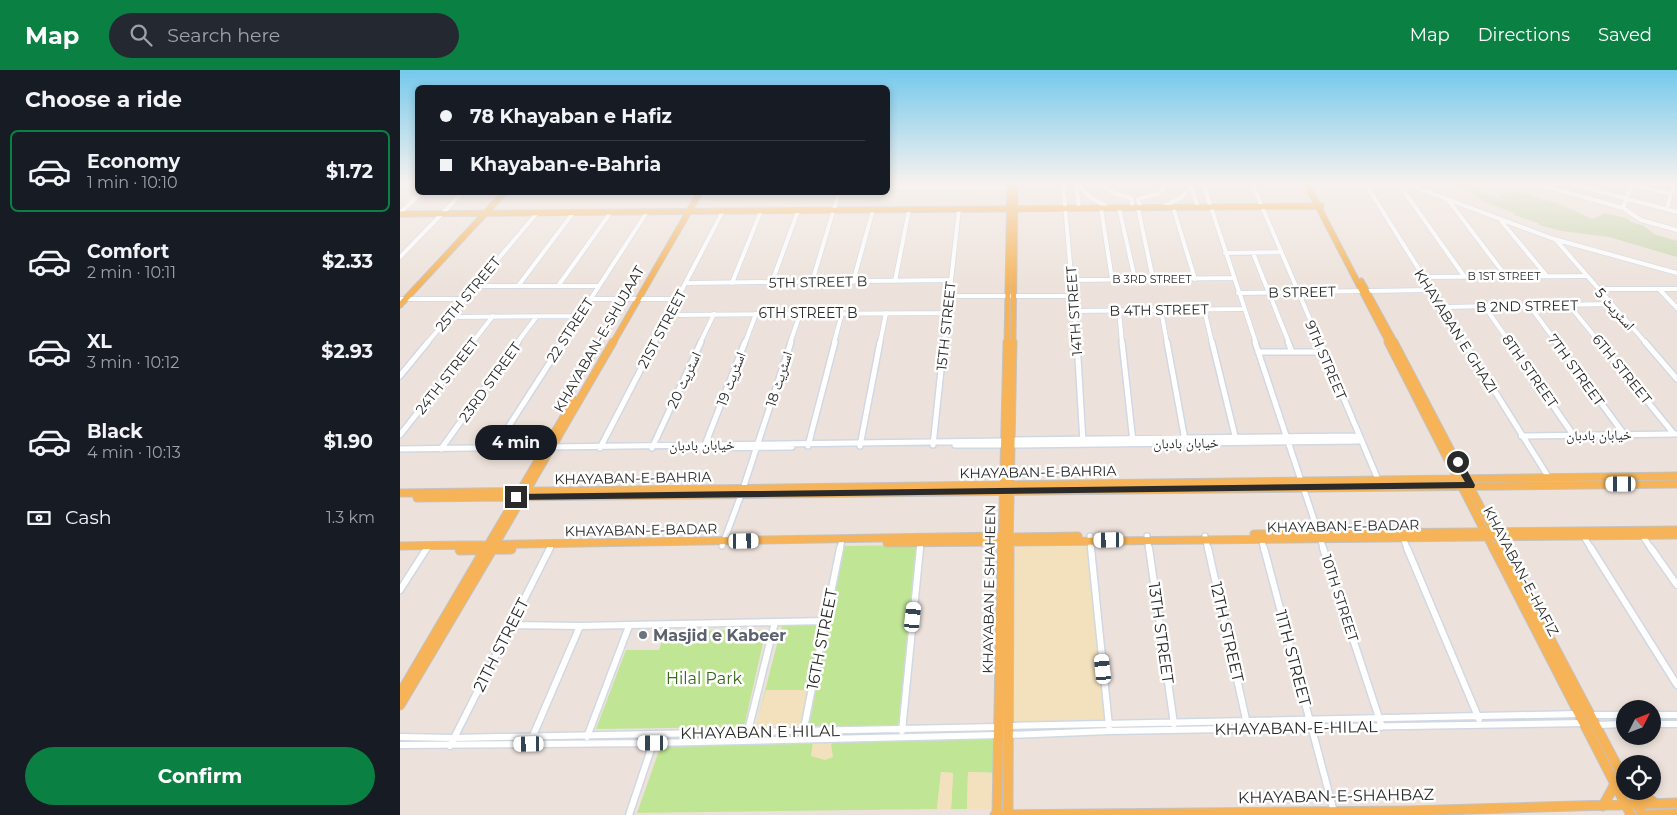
<!DOCTYPE html>
<html lang="en">
<head>
<meta charset="utf-8">
<style>
	:root { --surface:#171b24; --page:#242831; --text:#f1f3f6; --muted:#9ea1a6; --line:#363941; --accent:#0b8043 }
	body { margin:0; font-family:Montserrat,"Noto Naskh Arabic",sans-serif; background:var(--page); color:var(--text); height:100vh; display:flex; flex-direction:column; font-size:19px; white-space:nowrap }
	* { box-sizing:border-box; margin:0 }
	p { font-size:16px; color:var(--muted) }
	.icon { flex:none; width:28px; height:28px; fill:none; stroke:currentColor; stroke-width:2; stroke-linecap:round; stroke-linejoin:round }
	.map { position:relative; flex:1; overflow:hidden }
	.drawer { display:flex; flex-direction:column; background:var(--surface); width:400px }
	.drawer>* { flex:none }
	.hud { position:absolute; left:15px; top:15px; width:475px; height:110px; border-radius:8px; box-shadow:0 2px 8px #0003; display:grid; align-content:center; height:110px; padding:0 25px; background:var(--surface) }
	.needle { width:32px; rotate:48deg }
	.buttons { position:absolute; left:1216px; top:630px; display:grid; gap:10px }
	.buttons a { display:grid; place-items:center; width:45px; height:45px; border-radius:50%; background:var(--surface); box-shadow:0 2px 8px #0003; font-size:25px }
	.end { position:absolute; width:22px; height:22px; margin:-11px; border:6px solid #2a2a2a; background:#fff; box-shadow:0 0 0 2px #fff }
	.from { border-radius:50% }
	.bubble { position:absolute; height:35px; border-radius:18px; background:var(--surface); box-shadow:0 2px 8px #0003; font-size:16px; font-weight:700; line-height:35px; text-align:center }
	.car { position:absolute; width:15px; height:30px; margin:-15px -8px; border-radius:6px; box-shadow:0 0 4px 1px #0007; background:linear-gradient(#fff 24%,#345 0 40%,#fff 0 76%,#345 0 86%,#fff 0) }
	.hud b { display:flex; align-items:center; gap:18px; height:48px; font-size:19px }
	.hud b+b { border-top:1px solid var(--line) }
	.hud i { width:12px; height:12px; background:var(--text) }
	ul { padding:0; list-style:none }
	li { display:flex; align-items:center; gap:15px; height:82px; margin:0 10px 8px; padding:0 15px; border:2px solid transparent; border-radius:8px }
	li div { flex:1 }
	li b { display:block; font-size:19px }
	li em { font-style:normal; font-weight:700 }
	li.active { border-color:var(--accent) }
	li>.icon { width:45px; height:45px; stroke-width:1.5 }
	h2 { padding:0 25px; font-size:22px; line-height:60px }
	.pay { display:flex; align-items:center; gap:12px; height:55px; padding:0 25px; font-size:19px }
	.pay p { margin-inline-start:auto }
	.action { display:flex; gap:10px; margin-top:auto; padding:10px 25px }
	.action a { flex:1; height:58px; border-radius:30px; background:var(--accent); color:#fff; font-size:20px; font-weight:700; line-height:58px; text-align:center }
	header { display:flex; align-items:center; gap:30px; box-sizing:border-box; height:70px; padding:0 25px; background:var(--accent); color:#fff }
	header strong { font-size:24px }
	nav { display:flex; gap:28px; margin-inline-start:auto; font-size:18px }
	.search { width:350px; height:45px; background:var(--page); display:flex; align-items:center; gap:12px; box-sizing:border-box; padding:0 18px; border-radius:28px; color:var(--muted); font-size:19px }
	main { display:flex; flex:1; min-height:0 }
	.map>svg:first-child { display:block }
	.green { fill:#c0e695 }
	.sand { fill:#f3e1bd }
	.cemetery { fill:#cbd7b2 }
	.lines { fill:none; stroke-linecap:round; stroke-linejoin:round }
	.minor-far2-casing { stroke:#d0d8e4; stroke-width:5.5 }
	.minor-far1-casing { stroke:#d0d8e4; stroke-width:8 }
	.minor-casing { stroke:#d0d8e4; stroke-width:9 }
	.major-far2-casing { stroke:#c3c3c3; stroke-width:7 }
	.major-far1-casing { stroke:#c3c3c3; stroke-width:9 }
	.major-casing { stroke:#c3c3c3; stroke-width:11 }
	.minor-far2 { stroke:#fff; stroke-width:4 }
	.minor-far1 { stroke:#fff; stroke-width:5 }
	.minor { stroke:#fff; stroke-width:6 }
	.major-far2 { stroke:#f6b357; stroke-width:5 }
	.major-far1 { stroke:#f6b357; stroke-width:7 }
	.major { stroke:#f6b357; stroke-width:9 }
	.route { fill:#2a2a2a }
	.worship-dot { fill:#6b7280; stroke:#fff; stroke-width:2 }
	.labels { text-anchor:middle; dominant-baseline:central; stroke-width:5; stroke-linejoin:round; paint-order:stroke }
	.far-street-label { font-size:11px; fill:#2a2a2a; stroke:#fff }
	.street-label { font-size:14px; fill:#2a2a2a; stroke:#fff }
	.near-street-label { font-size:16px; fill:#2a2a2a; stroke:#fff }
	.near-worship-label { font-size:16px; font-weight:bold; fill:#5b616d; stroke:#fff; text-anchor:start }
	.near-park-label { font-size:16px; fill:#386a17; stroke:#fff }
</style>
</head>
<body>
<header>
<strong>Map</strong>
<div class="search"><svg class="icon" aria-label="search" viewBox="0 0 24 24"><circle cx="10" cy="10" r="6"/><path d="M15 15l6 6"/></svg>Search here</div>
<nav><a>Map</a><a>Directions</a><a>Saved</a></nav>
</header>
<main>
<section class="drawer">
<h2>Choose a ride</h2>
<ul>
<li class="active"><svg class="icon" aria-label="car" viewBox="0 0 24 24"><path d="M5 17H2v-5l4-1 3-4h7l3 4 3 1v5h-3M9 17h6M6 11h13"/><circle cx="7" cy="17" r="2"/><circle cx="17" cy="17" r="2"/></svg><div><b>Economy</b><p>1 min · 10:10</p></div><em>$1.72</em></li>
<li><svg class="icon" aria-label="car" viewBox="0 0 24 24"><path d="M5 17H2v-5l4-1 3-4h7l3 4 3 1v5h-3M9 17h6M6 11h13"/><circle cx="7" cy="17" r="2"/><circle cx="17" cy="17" r="2"/></svg><div><b>Comfort</b><p>2 min · 10:11</p></div><em>$2.33</em></li>
<li><svg class="icon" aria-label="car" viewBox="0 0 24 24"><path d="M5 17H2v-5l4-1 3-4h7l3 4 3 1v5h-3M9 17h6M6 11h13"/><circle cx="7" cy="17" r="2"/><circle cx="17" cy="17" r="2"/></svg><div><b>XL</b><p>3 min · 10:12</p></div><em>$2.93</em></li>
<li><svg class="icon" aria-label="car" viewBox="0 0 24 24"><path d="M5 17H2v-5l4-1 3-4h7l3 4 3 1v5h-3M9 17h6M6 11h13"/><circle cx="7" cy="17" r="2"/><circle cx="17" cy="17" r="2"/></svg><div><b>Black</b><p>4 min · 10:13</p></div><em>$1.90</em></li>
</ul>
<div class="pay"><svg class="icon" aria-label="cash" viewBox="0 0 24 24"><path d="M3 7h18v10H3z"/><circle cx="12" cy="12" r="2"/></svg>Cash<p>1.3 km</p></div>
<div class="action"><a>Confirm</a></div>
</section>
<div class="map">
<svg width="1277" height="745" viewBox="0 0 1277 745">
	<rect width="100%" height="100%" fill="#ede2db"/>
	<!-- green -->
	<path class="green" d="M519 475 500 657 409 656 443 476Z
		M422 553 410 620H366L355 659 382 555Z
		M366 560 344 657 196 659 226 580H259L265 561Z
		M598 668 596 703 568 702 567 739H551L553 703 541 702 537 739 237 743 260 678 264 676 413 672 431 674 437 670 456 672Z"/>
	<!-- sand -->
	<path class="sand" d="M687 474 705 649 613 652 615 475Z
		M366 620H410L402 660 355 659Z
		M436 671 431 674 433 687 425 690 411 686 413 672Z
		M541 702 553 703 551 739H537Z
		M568 702 596 703 594 739H567Z"/>
	<!-- cemetery -->
	<path class="cemetery" d="M1049 113H1072L1086 124 1099 128 1101 123 1115 120 1159 134 1193 149 1204 143 1227 148 1231 152 1244 156 1254 164 1277 171V187L1209 167 1162 161 1139 155 1138 153 1114 145 1115 143 1084 132 1070 122Z"/>
	<g class="lines">
		<defs>
			<path id="minor-far2" d="M663 113 677 273
				M676 113 690 127 707 137
				M701 113 712 122 732 129V138
				M803 113 856 273
				M852 113 920 273
				M965 113 1065 273
				M1001 113 1006 124 1064 206
				M1004 113 1154 169 1277 203
				M1086 113 1090 116 1106 113
				M1134 113 1223 138 1241 150 1277 160
				M1168 113 1277 142
				M1228 113 1271 124
				M676 114 679 138
				M790 114 798 137
				M488 118 610 117
				M1049 131 1105 205
				M763 137 782 127 791 116
				M773 137 795 209
				M701 138 712 209
				M719 138 735 209
				M738 138 753 209
				M740 138 738 129 757 124 764 118V113
				M1223 138 1232 113
				M1267 139 1274 113
				M0 143 22 122
				M1102 152 1146 205
				M1155 169 1246 273
				M825 183 881 182
				M853 183 889 273
				M0 187 63 122
				M1023 207 1186 206
				M672 210 833 208
				M495 211 509 140
				M372 212 398 141
				M412 212 439 122
				M453 212 473 140
				M286 213 551 210
				M332 213 361 141
				M75 216H198
				M118 216 173 143
				M158 216 211 142
				M1198 219H1277
				M1259 219 1277 238
				M838 223 1031 220
				M549 226H673
				M0 229H65
				M189 229H278
				M1129 235 1157 273
				M1169 235 1200 273
				M1042 237 1211 234
				M1085 237 1110 273
				M804 239 812 273
				M761 240 767 273
				M675 241 843 239
				M719 241 722 273
				M270 245 547 243
				M49 247 179 246
				M27 273 137 143
				M72 273 93 246
				M117 273 137 246
				M162 273 247 142
				M254 273 323 141
				M300 273 314 244
				M345 273 356 244
				M390 273 400 244
				M434 273 442 243
				M480 273 486 243
				M544 273 559 139"/>
			<path id="minor-far1" d="M677 272 683 372
				M722 272 733 372
				M767 272 785 370
				M812 272 836 370
				M855 272 924 480
				M888 272 892 282
				M920 272 979 412
				M1064 272 1149 408
				M1109 272 1174 366
				M1156 272 1224 364
				M1199 272 1274 364
				M1245 272 1277 309
				M858 282H922
				M0 306 28 272
				M0 365 73 272
				M1121 366 1276 364
				M612 370 958 366
				M305 375 345 272
				M533 375 544 272
				M555 375H605
				M612 375 960 371
				M408 376 435 272
				M460 376 480 272
				M200 378 255 272
				M252 378 301 272
				M288 378 392 377
				M0 379 605 371
				M41 379 118 272
				M94 379 163 272
				M1183 465 1192 480
				M1242 465 1252 480
				M690 466 691 480
				M747 466 749 480
				M805 466 808 480
				M861 467 864 480
				M1003 468 1008 480
				M322 476 341 425 391 272
				M26 480 28 476
				M149 480 152 474
				M440 480 442 469
				M520 480 521 471"/>
			<path id="minor" d="M691 478 709 656
				M749 478 774 654
				M808 478 847 654
				M864 478 934 742
				M923 478 982 657
				M1007 478 1079 649
				M1191 478 1277 615
				M1251 478 1277 515
				M0 520 27 478
				M111 555 180 556 425 551
				M1190 645H1225
				M1252 645H1277
				M1252 654H1277
				M1196 655 1225 654
				M608 656 1179 644
				M502 661 520 478
				M403 663 440 478
				M347 665 375 552
				M608 665 710 661 1184 653
				M0 667 54 668 599 657
				M187 667 229 556
				M132 668 180 556
				M0 675 253 673 599 665
				M50 676 150 478
				M229 745 256 664"/>
			<path id="major-far2" d="M906 113 989 273
				M0 144 921 136
				M961 211 995 273
				M0 235 105 122
				M213 273 300 122
				M607 273 610 113
				M613 273 615 114"/>
			<path id="major-far1" d="M988 272 1094 480
				M994 272 1103 480
				M0 423 1277 406
				M17 428 1277 414
				M854 464 1277 460
				M609 467 678 466
				M609 472 1277 465
				M487 473 602 472
				M0 476 602 466
				M83 480 111 479
				M85 480 174 330
				M92 480 213 272
				M602 480 607 272
				M609 480 613 272"/>
			<path id="major" d="M1094 478 1231 745
				M1102 478 1225 711
				M60 480 111 479
				M0 624 86 478
				M0 635 93 478
				M1231 721 1243 745
				M1237 721 1255 733
				M1203 736 1215 714
				M595 745 1006 741 1277 733
				M597 745 602 478
				M608 745 609 478
				M1248 745 1277 744"/>
		</defs>
		<!-- minor-far2 casing -->
		<use href="#minor-far2" class="minor-far2-casing"/>
		<!-- minor-far1 casing -->
		<use href="#minor-far1" class="minor-far1-casing"/>
		<!-- minor casing -->
		<use href="#minor" class="minor-casing"/>
		<!-- major-far2 casing -->
		<use href="#major-far2" class="major-far2-casing"/>
		<!-- major-far1 casing -->
		<use href="#major-far1" class="major-far1-casing"/>
		<!-- major casing -->
		<use href="#major" class="major-casing"/>
		<!-- minor-far2 -->
		<use href="#minor-far2" class="minor-far2"/>
		<!-- minor-far1 -->
		<use href="#minor-far1" class="minor-far1"/>
		<!-- minor -->
		<use href="#minor" class="minor"/>
		<!-- major-far2 -->
		<use href="#major-far2" class="major-far2"/>
		<!-- major-far1 -->
		<use href="#major-far1" class="major-far1"/>
		<!-- major -->
		<use href="#major" class="major"/>
	</g>
	<!-- sky -->
	<linearGradient id="sky" x2="0" y2="1"><stop stop-color="#75c9ec"/><stop offset="0.52" stop-color="#f7f2ef"/><stop offset="1" stop-color="#f7f2ef" stop-opacity="0"/></linearGradient>
	<rect width="1277" height="218" fill="url(#sky)"/>
	<!-- route -->
	<path class="route" d="M1058 388 1061 389 1075 415 1074 418 116 430 111 427 116 424 1065 412 1053 392Z"/>
	<!-- markers -->
	<circle class="worship-dot" cx="243" cy="565" r="5"/>
	<g class="labels">
		<!-- far-street labels -->
		<g class="far-street-label">
			<text x="1104" y="206">B 1ST STREET</text>
			<text x="752" y="209">B 3RD STREET</text>
		</g>
		<!-- street labels -->
		<g class="street-label">
			<text transform="translate(418 212) rotate(-1)">5TH STREET B</text>
			<text transform="translate(902 222) rotate(-1)">B STREET</text>
			<text transform="translate(68 224) rotate(-50)">25TH STREET</text>
			<text transform="translate(1127 236) rotate(-1)">B 2ND STREET</text>
			<text transform="translate(1215 239) rotate(48)">اسٹریٹ 5</text>
			<text transform="translate(759 240) rotate(-1)">B 4TH STREET</text>
			<text transform="translate(674 241) rotate(-94)">14TH STREET</text>
			<text x="408" y="243">6TH STREET B</text>
			<text transform="translate(546 256) rotate(-84)">15TH STREET</text>
			<text transform="translate(262 259) rotate(-62)">21ST STREET</text>
			<text transform="translate(170 260) rotate(-57)">22 STREET</text>
			<text transform="translate(1056 261) rotate(58)">KHAYABAN E GHAZI</text>
			<text transform="translate(199 269) rotate(-60)">KHAYABAN-E-SHUJAAT</text>
			<text transform="translate(926 290) rotate(67)">9TH STREET</text>
			<text transform="translate(1222 299) rotate(51)">6TH STREET</text>
			<text transform="translate(1176 300) rotate(54)">7TH STREET</text>
			<text transform="translate(1130 301) rotate(55)">8TH STREET</text>
			<text transform="translate(47 306) rotate(-52)">24TH STREET</text>
			<text transform="translate(331 309) rotate(-69)">اسٹریٹ 19</text>
			<text transform="translate(379 309) rotate(-72)">اسٹریٹ 18</text>
			<text transform="translate(284 310) rotate(-65)">اسٹریٹ 20</text>
			<text transform="translate(90 312) rotate(-54)">23RD STREET</text>
			<text transform="translate(1199 365) rotate(-1)">خیابان بادبان</text>
			<text transform="translate(786 373) rotate(-1)">خیابان بادبان</text>
			<text transform="translate(302 375) rotate(-1)">خیابان بادبان</text>
			<text transform="translate(638 402) rotate(-1)">KHAYABAN-E-BAHRIA</text>
			<text transform="translate(233 408) rotate(-1)">KHAYABAN-E-BAHRIA</text>
			<text transform="translate(943 456) rotate(-1)">KHAYABAN-E-BADAR</text>
			<text transform="translate(241 460) rotate(-1)">KHAYABAN-E-BADAR</text>
			<text transform="translate(1121 501) rotate(62)">KHAYABAN-E-HAFIZ</text>
			<text transform="translate(589 519) rotate(-89)">KHAYABAN E SHAHEEN</text>
			<text transform="translate(940 528) rotate(72)">10TH STREET</text>
		</g>
		<!-- near-street labels -->
		<g class="near-street-label">
			<text transform="translate(827 562) rotate(77)">12TH STREET</text>
			<text transform="translate(761 563) rotate(82)">13TH STREET</text>
			<text transform="translate(422 569) rotate(-79)">16TH STREET</text>
			<text transform="translate(101 575) rotate(-63)">21TH STREET</text>
			<text transform="translate(893 588) rotate(75)">11TH STREET</text>
			<text transform="translate(896 658) rotate(-1)">KHAYABAN-E-HILAL</text>
			<text transform="translate(360 662) rotate(-1)">KHAYABAN E HILAL</text>
			<text transform="translate(936 726) rotate(-1)">KHAYABAN-E-SHAHBAZ</text>
		</g>
		<!-- near-worship labels -->
		<g class="near-worship-label">
			<text x="253" y="565">Masjid e Kabeer</text>
		</g>
		<!-- near-park labels -->
		<g class="near-park-label">
			<text x="304" y="608">Hilal Park</text>
		</g>
	</g>
</svg>
<div class="buttons">
<a><svg class="needle" viewBox="-14 -14 28 28"><path d="M0-13l5 13h-10z" fill="#e53935"/><path d="M0 13l5-13h-10z" fill="#9ea1a6"/></svg></a>
<a><svg class="icon" aria-label="locate" viewBox="0 0 24 24"><circle cx="12" cy="12" r="6"/><path d="M12 2v4M12 18v4M2 12h4M18 12h4"/></svg></a>
</div>
<i class="end from" style="left:1058px;top:392px"></i>
<i class="end" style="left:116px;top:427px"></i>
<div class="bubble" style="left:75px;top:355px;width:82px">4 min</div>
<i class="car" style="left:1221px;top:414px;rotate:270deg"></i>
<i class="car" style="left:709px;top:470px;rotate:269deg"></i>
<i class="car" style="left:344px;top:471px;rotate:89deg"></i>
<i class="car" style="left:513px;top:547px;rotate:6deg"></i>
<i class="car" style="left:703px;top:599px;rotate:354deg"></i>
<i class="car" style="left:253px;top:673px;rotate:270deg"></i>
<i class="car" style="left:129px;top:674px;rotate:269deg"></i>
<div class="hud">
<b><i class="from"></i>78 Khayaban e Hafiz</b>
<b><i></i>Khayaban-e-Bahria</b>
</div>
</div>
</main>
</body>
</html>
